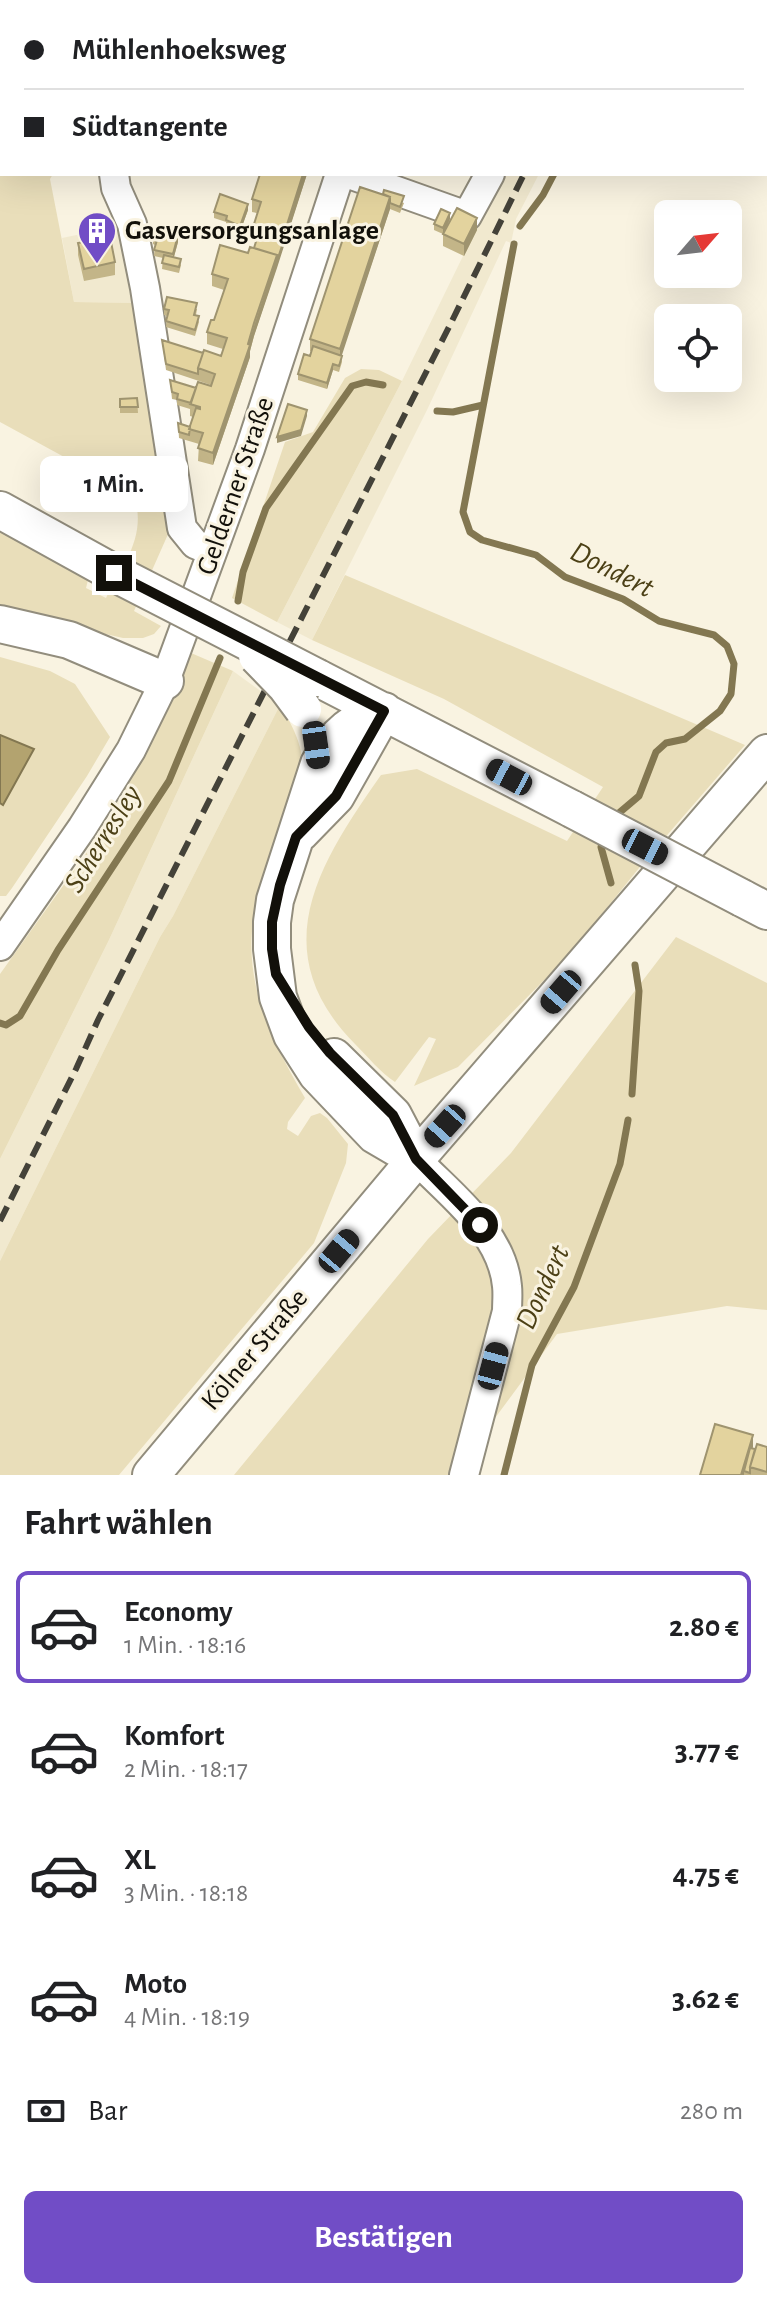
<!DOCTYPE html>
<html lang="de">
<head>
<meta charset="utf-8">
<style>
	:root { --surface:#fff; --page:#f6f6f6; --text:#202124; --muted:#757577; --line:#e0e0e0; --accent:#714dc6 }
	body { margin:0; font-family:"Alegreya Sans",sans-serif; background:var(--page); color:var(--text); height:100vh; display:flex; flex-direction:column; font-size:30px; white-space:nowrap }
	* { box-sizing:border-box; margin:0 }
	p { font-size:26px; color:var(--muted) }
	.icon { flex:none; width:44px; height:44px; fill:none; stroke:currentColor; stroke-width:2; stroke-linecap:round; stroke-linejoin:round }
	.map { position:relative; height:1475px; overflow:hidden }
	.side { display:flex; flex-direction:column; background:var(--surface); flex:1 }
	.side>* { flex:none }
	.banner { position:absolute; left:0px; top:0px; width:768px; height:176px; box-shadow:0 8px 32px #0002; display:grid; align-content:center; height:176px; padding:0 24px; background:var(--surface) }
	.needle { width:52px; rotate:62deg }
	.buttons { position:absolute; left:654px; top:200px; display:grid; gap:16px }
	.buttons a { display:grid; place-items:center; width:88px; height:88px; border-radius:12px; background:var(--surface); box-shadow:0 8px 32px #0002; font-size:40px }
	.end { position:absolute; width:36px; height:36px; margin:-18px; border:10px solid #12100a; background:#fff; box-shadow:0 0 0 4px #fff }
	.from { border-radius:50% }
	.bubble { position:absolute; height:56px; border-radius:12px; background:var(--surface); box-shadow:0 8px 32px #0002; font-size:26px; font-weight:700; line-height:56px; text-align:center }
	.car { position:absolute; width:24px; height:48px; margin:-24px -12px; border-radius:10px; box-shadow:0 0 6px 2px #0007; background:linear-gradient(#222 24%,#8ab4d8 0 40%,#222 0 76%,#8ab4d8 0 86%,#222 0) }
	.banner b { display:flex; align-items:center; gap:28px; height:76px; font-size:30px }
	.banner b+b { border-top:2px solid var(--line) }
	.banner i { width:20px; height:20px; background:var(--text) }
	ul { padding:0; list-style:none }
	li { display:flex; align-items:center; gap:24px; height:112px; margin:0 16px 12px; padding:0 8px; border:4px solid transparent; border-radius:12px }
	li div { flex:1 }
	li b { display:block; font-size:30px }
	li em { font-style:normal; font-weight:700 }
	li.active { border-color:var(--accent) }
	li>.icon { width:72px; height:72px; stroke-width:1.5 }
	h2 { padding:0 24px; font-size:36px; line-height:96px }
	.pay { display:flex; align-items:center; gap:20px; height:88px; padding:0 24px; font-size:30px }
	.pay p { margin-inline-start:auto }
	.action { display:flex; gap:16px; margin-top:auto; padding:16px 24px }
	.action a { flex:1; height:92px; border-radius:12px; background:var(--accent); color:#fff; font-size:32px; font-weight:700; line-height:92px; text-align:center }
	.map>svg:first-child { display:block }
	.built { fill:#f1e9cf }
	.green { fill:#e9deba }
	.water { fill:#b3a36f; stroke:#837751; stroke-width:2 }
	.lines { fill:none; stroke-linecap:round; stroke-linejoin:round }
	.stream { stroke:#837751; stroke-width:7 }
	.minor-casing { stroke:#928d7d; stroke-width:32 }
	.major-casing { stroke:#928d7d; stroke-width:40 }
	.minor { stroke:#fff; stroke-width:28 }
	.major { stroke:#fff; stroke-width:36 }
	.rail { stroke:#444239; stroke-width:6; stroke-dasharray:16 8; stroke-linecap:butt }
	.major-bridge-casing { stroke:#928d7d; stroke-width:40; stroke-linecap:butt }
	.major-bridge { stroke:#fff; stroke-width:36 }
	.wall { fill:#c3b588 }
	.shaded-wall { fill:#9f946f }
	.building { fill:#e3d39e; stroke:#9f946f; stroke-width:2 }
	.route { stroke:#12100a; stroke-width:10 }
	.labels { text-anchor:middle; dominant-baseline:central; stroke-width:6; stroke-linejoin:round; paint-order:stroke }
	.poi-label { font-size:28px; font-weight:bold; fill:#12100a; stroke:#f9f3e1; text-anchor:start }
	.street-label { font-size:28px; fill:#12100a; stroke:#f9f3e1 }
	.water-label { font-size:30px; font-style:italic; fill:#4c4016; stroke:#f9f3e1 }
</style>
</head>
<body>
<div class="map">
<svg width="767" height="1475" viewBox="0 0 767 1475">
	<rect width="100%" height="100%" fill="#f9f3e1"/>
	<!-- built -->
	<path class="built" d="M503 174H539L516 219 511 243 506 241 427 410 312 640 277 622 402 381Z
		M120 226 137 303 74 302 62 238Z
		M233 671 280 705 173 916 160 937 0 1261V1159L109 940Z"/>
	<!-- green -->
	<path class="green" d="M0 101 2 102V174H53L50 179 74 302 137 303 169 532 134 611 161 626 154 634 143 638H123L53 622 0 614V532L88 580 86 588 106 598C124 562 147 537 134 495L0 422Z
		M361 369 379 370 402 381 277 622 232 598 285 442 313 432 345 378Z
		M345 575 745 745 643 863 569 955 458 1067 414 1086 436 1039 429 1037 395 1082C380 1072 368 1057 355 1044 263 951 319 863 381 775L417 769 567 841 603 787 444 699 312 640Z
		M191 653 233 671 109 940 0 1159V974L100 834 155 735Z
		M0 657 50 671 75 684 110 737 87 776 12 888 6 896H0Z
		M280 705C289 719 302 743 302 761 302 778 292 804 286 820 272 857 256 892 252 931 247 993 275 1046 305 1098L288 1122 287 1129 298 1136 311 1116 320 1113 327 1118 348 1144 346 1163 314 1243 119 1475H0V1261L160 937 173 916Z
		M676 937 767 983V1310L727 1306 557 1334 453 1475H234L428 1239 511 1153Z"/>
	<!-- water -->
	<path class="water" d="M0 735 34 749 3 805 0 803Z"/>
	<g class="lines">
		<!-- stream -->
		<path class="stream" d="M652 2 653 0
			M520 226 543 195 554 174
			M514 244 463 512 470 532 482 540 536 555 565 577 623 599 659 621 714 635 727 646 734 664 731 694 720 711 685 739 666 743 656 752 639 796 613 818
			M437 411 453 412 483 405
			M238 601 243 572 266 508 352 386 366 382 383 385
			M604 835 601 847 611 883
			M0 1023 6 1025 20 1016 58 950 169 781 220 658
			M632 1094 639 991 635 965
			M504 1475 532 1365 574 1287 620 1164 628 1120"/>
		<defs>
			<path id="minor" d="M81 0 82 2
				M396 2 397 0
				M574 2 575 0
				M114 174 116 188 132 224 145 288 182 528 195 544 212 551
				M349 174 467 216 490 174
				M0 946 82 828 131 750 165 681 250 449 340 174
				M416 1159C450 1195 502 1232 507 1286 508 1294 507 1303 507 1311L464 1475"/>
			<path id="major" d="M0 510 114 573
				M0 624 69 640 165 681
				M318 678 572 809
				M384 711C354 718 333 737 319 764L275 900 272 922V949L278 997 292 1035 317 1074 375 1135 416 1159
				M300 833 336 796 384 711
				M742 898 767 911
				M334 1057 393 1115 416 1159
				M151 1475 416 1159 767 753"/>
		</defs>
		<!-- minor casing -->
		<use href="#minor" class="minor-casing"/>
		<!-- major casing -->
		<use href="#major" class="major-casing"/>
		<!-- minor -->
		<use href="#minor" class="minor"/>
		<!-- major -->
		<use href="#major" class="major"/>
		<!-- rail -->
		<path class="rail" d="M609 2 610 0
			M0 1221 76 1069 98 1020 450 325 524 174"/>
		<defs>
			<path id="major-bridge" d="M114 573 318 678
				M257 656 286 686 303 709
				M572 809 742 898"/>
		</defs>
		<!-- major-bridge casing -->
		<use href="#major-bridge" class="major-bridge-casing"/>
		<!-- major-bridge -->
		<use href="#major-bridge" class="major-bridge"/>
	</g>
	<!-- wall -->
	<path class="wall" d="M424 0H456L455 2H429Z
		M307 174 254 336 250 351V357L213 465 198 461 199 444 179 438 178 423 190 427 193 417 190 416V409L177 405V400L172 399 170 380 196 388 211 386V385L166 370 162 340 203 353 221 356 223 349 207 344V332L214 320 224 290 212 286V274L248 253 254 248 257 237 254 236V224L257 213 252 212V199Z
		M360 187 404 203 400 213 390 209 341 355 342 362 339 372 333 370 327 389 298 380V374L310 356 312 352 310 351V339Z
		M248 210 240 232 226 226V222L214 218V212Z
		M450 219 443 234 434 230V224Z
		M477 230 464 256 443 246V234Z
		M153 238 178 242 174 257 181 265 179 273 162 269 163 258 154 256 155 245 153 244Z
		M78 243 115 262V275L84 281 78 255Z
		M164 309H197L196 315 199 322 195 336 166 327 167 316 164 315Z
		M137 398 138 413H120V399Z
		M767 1447V1475H700L752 1448 755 1449Z"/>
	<!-- shaded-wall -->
	<path class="shaded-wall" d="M303 174H307L277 268V261L284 240V234Z
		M390 197V209L340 361V349Z
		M248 204V210L240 232V226Z
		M450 213V219L443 234V228Z
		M477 218V230L464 256V244Z
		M178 235V242L173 260V254Z
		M277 255V268L254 336 250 351V357L213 465V453Z
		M333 364V370L327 389V383Z
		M307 410V416L301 436 277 443V437Z
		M753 1435V1447L746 1471H744V1475H741Z"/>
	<!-- building -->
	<path class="building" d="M24 0H32V2H14Z
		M108 0H143V2H114Z
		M319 0H360L359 2H318Z
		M260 174H303L284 234 254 224 261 202 252 199Z
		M360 187 390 197 340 349 310 339Z
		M384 190 404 196 400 207 390 203V197L383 194Z
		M220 194 248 204 240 226 226 220 227 216 214 212Z
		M457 208 477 218 464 244 443 234Z
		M441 209 450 213 443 228 434 224Z
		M156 228 178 235 173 254 154 250 157 240 153 238Z
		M259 232 284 240 277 261V255L254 248Z
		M110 237 115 262 84 269 78 243Z
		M220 245 248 253 250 247 277 255 254 323 248 344 250 345 213 453 198 448 203 433 189 429 196 408 200 409V407L190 404 198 382 211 386 215 374 198 368 204 350 221 356 227 338 207 332 211 320H214L228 279 212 274Z
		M164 255 181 259 179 267 162 263Z
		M167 297 197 303 194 315 199 316 195 330 166 321 169 310 164 309Z
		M162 340 203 353 198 368V374L166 364Z
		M313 346 342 356 339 366 333 364 327 383 298 374 304 354 310 356Z
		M170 380 196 388 191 403 177 399 178 394 172 392Z
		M137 398 138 407H120V399Z
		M288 404 307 410 301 430 277 437Z
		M178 423 190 427 189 435 179 432Z
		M715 1424 753 1435 741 1475H700Z
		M757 1444 767 1447V1472L750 1467Z
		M750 1448 755 1449 750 1467V1473L744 1471Z"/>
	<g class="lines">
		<!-- route -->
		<path class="route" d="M114 573 384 711 336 796 296 837 280 885 272 922V949L276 974 309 1027 330 1053 393 1115 416 1159 480 1225"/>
	</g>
	<!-- icons -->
	<defs>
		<symbol id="building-pin" viewBox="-11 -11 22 30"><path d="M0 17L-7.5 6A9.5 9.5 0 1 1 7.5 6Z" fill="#714dc6" stroke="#f9f3e1"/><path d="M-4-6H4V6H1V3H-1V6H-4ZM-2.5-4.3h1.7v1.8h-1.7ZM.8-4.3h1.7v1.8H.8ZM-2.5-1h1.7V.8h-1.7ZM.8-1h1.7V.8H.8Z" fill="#fff"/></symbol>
	</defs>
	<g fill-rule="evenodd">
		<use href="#building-pin" x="75" y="209" width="44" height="60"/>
	</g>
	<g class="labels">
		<!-- poi labels -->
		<g class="poi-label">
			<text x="125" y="231">Gasversorgungsanlage</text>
		</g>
		<!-- street labels -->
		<g class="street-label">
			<text transform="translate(236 486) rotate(-71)">Gelderner Straße</text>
			<text transform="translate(255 1350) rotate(-50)">Kölner Straße</text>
		</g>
		<!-- water labels -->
		<g class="water-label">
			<text transform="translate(612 570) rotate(27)">Dondert</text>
			<text transform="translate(103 839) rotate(-58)">Scherresley</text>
			<text transform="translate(543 1287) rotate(-65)">Dondert</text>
		</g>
	</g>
</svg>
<div class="buttons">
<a><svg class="needle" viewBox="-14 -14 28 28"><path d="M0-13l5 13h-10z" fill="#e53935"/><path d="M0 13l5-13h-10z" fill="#757577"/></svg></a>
<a><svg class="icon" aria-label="locate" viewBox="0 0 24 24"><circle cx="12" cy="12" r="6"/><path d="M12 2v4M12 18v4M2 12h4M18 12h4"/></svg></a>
</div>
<i class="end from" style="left:480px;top:1225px"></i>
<i class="end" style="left:114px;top:573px"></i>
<div class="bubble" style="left:40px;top:456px;width:148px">1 Min.</div>
<i class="car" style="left:316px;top:745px;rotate:172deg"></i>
<i class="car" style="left:509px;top:777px;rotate:298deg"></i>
<i class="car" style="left:645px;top:847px;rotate:117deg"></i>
<i class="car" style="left:561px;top:992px;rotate:221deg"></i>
<i class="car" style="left:445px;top:1126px;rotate:222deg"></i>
<i class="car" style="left:339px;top:1251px;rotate:40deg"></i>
<i class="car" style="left:493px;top:1366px;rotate:15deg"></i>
<div class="banner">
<b><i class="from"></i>Mühlenhoeksweg</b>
<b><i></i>Südtangente</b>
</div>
</div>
<section class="side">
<h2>Fahrt wählen</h2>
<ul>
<li class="active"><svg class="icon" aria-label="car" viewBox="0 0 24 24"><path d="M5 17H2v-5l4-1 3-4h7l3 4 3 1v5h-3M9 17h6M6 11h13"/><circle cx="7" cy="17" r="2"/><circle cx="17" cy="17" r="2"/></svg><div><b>Economy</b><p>1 Min. · 18:16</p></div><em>2.80 €</em></li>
<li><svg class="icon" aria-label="car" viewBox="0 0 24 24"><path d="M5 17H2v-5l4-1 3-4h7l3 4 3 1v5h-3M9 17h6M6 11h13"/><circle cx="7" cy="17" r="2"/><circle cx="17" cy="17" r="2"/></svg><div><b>Komfort</b><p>2 Min. · 18:17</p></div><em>3.77 €</em></li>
<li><svg class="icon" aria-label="car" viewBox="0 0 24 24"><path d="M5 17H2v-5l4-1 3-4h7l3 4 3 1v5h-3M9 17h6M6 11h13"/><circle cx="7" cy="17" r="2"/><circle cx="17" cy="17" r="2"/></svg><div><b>XL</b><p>3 Min. · 18:18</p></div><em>4.75 €</em></li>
<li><svg class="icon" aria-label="car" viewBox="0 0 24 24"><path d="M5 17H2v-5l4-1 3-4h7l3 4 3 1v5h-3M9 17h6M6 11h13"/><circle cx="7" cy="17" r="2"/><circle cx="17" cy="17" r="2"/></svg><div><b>Moto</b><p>4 Min. · 18:19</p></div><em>3.62 €</em></li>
</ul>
<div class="pay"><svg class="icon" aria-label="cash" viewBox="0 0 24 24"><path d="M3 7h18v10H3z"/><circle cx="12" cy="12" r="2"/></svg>Bar<p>280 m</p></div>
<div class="action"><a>Bestätigen</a></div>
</section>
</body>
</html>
